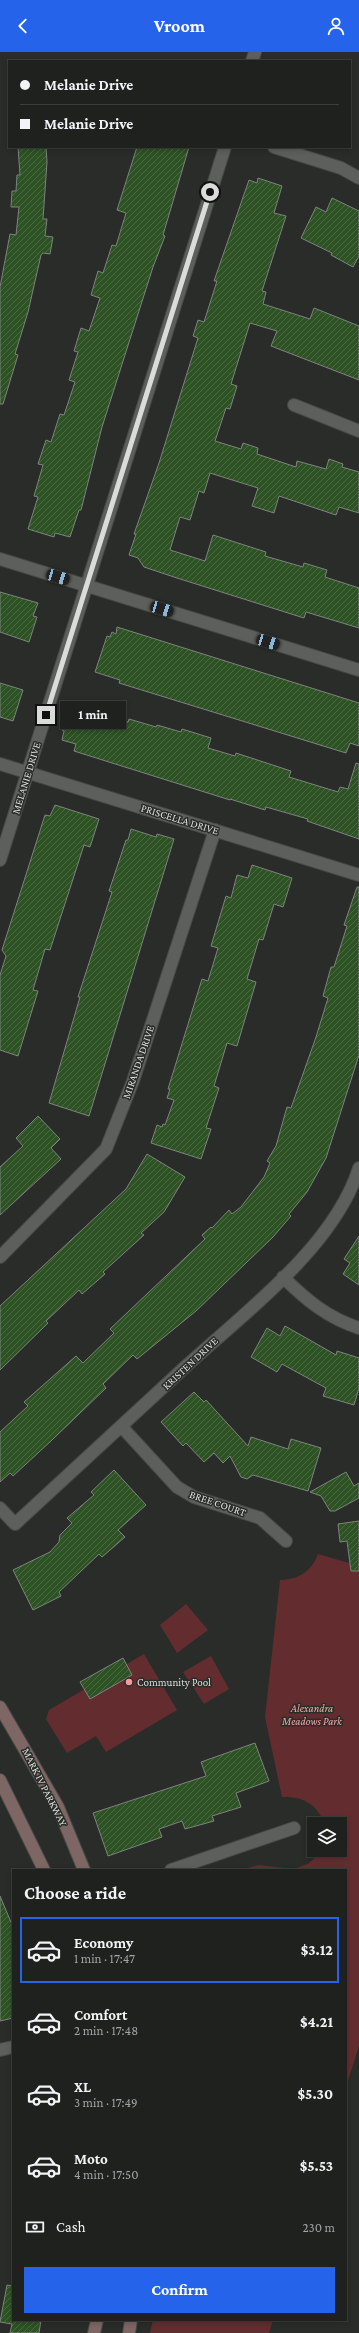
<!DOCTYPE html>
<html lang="en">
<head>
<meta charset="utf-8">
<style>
	:root { --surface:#1f211e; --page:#2c2e2b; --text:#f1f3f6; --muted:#a1a3a4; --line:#3c3e3c; --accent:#2563eb }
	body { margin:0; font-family:"Crimson Pro",serif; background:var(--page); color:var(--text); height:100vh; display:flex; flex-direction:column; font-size:15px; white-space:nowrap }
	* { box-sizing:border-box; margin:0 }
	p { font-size:13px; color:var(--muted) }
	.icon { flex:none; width:22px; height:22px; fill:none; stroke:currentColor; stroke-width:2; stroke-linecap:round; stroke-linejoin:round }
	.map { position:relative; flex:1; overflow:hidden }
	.panel { position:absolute; left:12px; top:1817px; width:335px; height:452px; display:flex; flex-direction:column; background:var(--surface); border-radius:0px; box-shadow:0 2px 6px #0003,0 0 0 1px var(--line) }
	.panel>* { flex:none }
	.top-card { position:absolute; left:8px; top:8px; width:343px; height:88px; border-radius:0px; box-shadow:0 2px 6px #0003,0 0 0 1px var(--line); display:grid; align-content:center; height:88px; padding:0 12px; background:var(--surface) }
	.buttons { position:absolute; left:307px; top:1765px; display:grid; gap:8px }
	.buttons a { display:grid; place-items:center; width:40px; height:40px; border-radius:0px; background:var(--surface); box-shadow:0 2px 6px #0003,0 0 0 1px var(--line); font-size:20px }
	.end { position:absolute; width:18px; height:18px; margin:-9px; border:5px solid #dadcda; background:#111; box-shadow:0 0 0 2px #111 }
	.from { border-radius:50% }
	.bubble { position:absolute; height:28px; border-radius:0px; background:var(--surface); box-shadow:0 2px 6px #0003,0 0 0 1px var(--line); font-size:13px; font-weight:700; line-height:28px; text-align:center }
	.car { position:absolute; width:12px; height:24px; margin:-12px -6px; border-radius:5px; box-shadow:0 0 3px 1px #0007; background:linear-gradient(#222 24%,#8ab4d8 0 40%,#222 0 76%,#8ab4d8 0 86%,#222 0) }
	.top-card b { display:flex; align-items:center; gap:14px; height:38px; font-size:15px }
	.top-card b+b { border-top:1px solid var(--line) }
	.top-card i { width:10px; height:10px; background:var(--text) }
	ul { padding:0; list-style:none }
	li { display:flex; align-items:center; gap:12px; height:66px; margin:0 8px 6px; padding:0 4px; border:2px solid transparent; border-radius:0px }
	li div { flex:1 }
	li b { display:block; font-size:15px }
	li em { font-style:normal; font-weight:700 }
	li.selected { border-color:var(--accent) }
	li>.icon { width:36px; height:36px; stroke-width:1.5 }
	h2 { padding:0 12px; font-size:18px; line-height:48px }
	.pay { display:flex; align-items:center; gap:10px; height:44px; padding:0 12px; font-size:15px }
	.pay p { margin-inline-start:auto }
	.button { display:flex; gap:8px; margin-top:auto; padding:8px 12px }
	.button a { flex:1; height:46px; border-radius:0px; background:var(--accent); color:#fff; font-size:16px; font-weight:700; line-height:46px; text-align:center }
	header { display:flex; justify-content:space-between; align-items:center; height:52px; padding:0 12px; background:var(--accent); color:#fff; font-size:18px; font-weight:700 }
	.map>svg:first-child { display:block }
	.green { fill:#632d2f }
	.building { fill:url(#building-hatch); stroke:#7f837f }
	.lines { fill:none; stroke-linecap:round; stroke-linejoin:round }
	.minor-casing { stroke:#464845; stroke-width:14 }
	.secondary-casing { stroke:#464845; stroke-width:14 }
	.minor { stroke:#5c5f5b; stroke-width:12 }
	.secondary { stroke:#7d6663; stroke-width:12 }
	.route { stroke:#dadcda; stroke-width:5 }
	.poi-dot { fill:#f59b9b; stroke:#292c28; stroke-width:1.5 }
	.labels { text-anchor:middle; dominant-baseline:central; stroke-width:3; stroke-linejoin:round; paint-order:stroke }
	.street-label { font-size:11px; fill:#dadcda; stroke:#292c28 }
	.poi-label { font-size:11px; fill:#dadcda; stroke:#292c28; text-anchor:start }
	.park-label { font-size:11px; font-style:italic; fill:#f5a8a7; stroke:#292c28 }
</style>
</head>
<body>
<header><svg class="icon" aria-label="back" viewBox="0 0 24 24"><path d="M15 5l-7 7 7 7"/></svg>Vroom<svg class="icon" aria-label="person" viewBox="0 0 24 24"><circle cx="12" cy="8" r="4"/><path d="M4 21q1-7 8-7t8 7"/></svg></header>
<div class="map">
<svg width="359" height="2281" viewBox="0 0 359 2281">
	<defs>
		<pattern id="building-hatch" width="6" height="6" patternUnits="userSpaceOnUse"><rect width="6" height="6" fill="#2d5224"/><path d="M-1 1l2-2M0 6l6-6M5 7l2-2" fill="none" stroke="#4b6a43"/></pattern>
	</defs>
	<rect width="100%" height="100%" fill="#292c28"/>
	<!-- green -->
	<path class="green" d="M318 1502 359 1514V1994L346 2035V1818H240L259 1813 293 1817 308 1812 323 1798H340V1772H325C317 1752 303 1744 282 1745L265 1665 280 1528C298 1528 312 1519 318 1502Z
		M186 1552 208 1578 177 1601 160 1573Z
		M144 1602 177 1658 106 1700 96 1684 67 1701 46 1667 49 1658Z
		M211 1604 229 1637 204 1652 183 1620Z
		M153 2268H273L269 2281H150Z"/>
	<!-- building -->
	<path class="building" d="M18 95H46L47 110 43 167H47L45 184 53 185 50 202 43 201 41 203 28 260 15 302 18 303 3 352H0V235L10 182 16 183 19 155H11L12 139H16L17 123H20Z
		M137 95H189L163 183 165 184 153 215 102 375 81 458H79L70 485 55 481 54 485 28 477 38 445 34 444 43 413 38 412 46 388 51 390 60 362 64 363 75 330 69 328 78 300 74 299 81 276 89 279 100 246 91 243 98 219 103 221 112 193 116 194 126 161 117 158Z
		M258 126 282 134 274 161 286 164 262 239 266 240 263 252 310 267 314 256 359 274V328L271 294 277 279 250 271 231 332 237 334 230 357 226 356 215 389 241 397 243 391 258 396 257 402 296 415 297 409 326 417 329 407 343 412 342 415 359 420V461L339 455 336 463 279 444 274 461 252 454 258 436 210 421 204 441 199 439 190 468 180 465 170 498 205 509 213 483 266 500 265 504 303 515 304 511 327 518 325 525 359 536V576L306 560 304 566 177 526 144 515 138 506 129 503 136 482H134L159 411 198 286 193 284 198 268 204 270 217 229H214L249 128 257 131Z
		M332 146 359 159V204L353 215 331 203 332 201 301 186 316 155 326 160Z
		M0 540 38 551 33 564 37 565 29 590 0 580Z
		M117 575 359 651V694L350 691 346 701 119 631 120 628 95 620 107 584 110 585 112 580 116 582Z
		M0 631 23 638 13 669 0 665Z
		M72 652 128 670 129 667 156 675 157 673 181 680 182 677 211 686 208 696 235 704 236 701 291 719 289 725 338 740 340 735 348 737 356 711 359 712V787L307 769 308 767 266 755 265 758 230 747V748L74 699 76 692 62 688 64 679 62 678 67 659 70 660Z
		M55 753 99 767 90 795 84 793 50 898 45 897 33 938 38 939 18 1004 0 998V923L6 904 2 898 45 763 50 764Z
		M131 777 156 785 157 782 174 787 89 1064 49 1051 80 945H78L112 840 109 839 126 788H128Z
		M252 813 292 826 283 855 274 852 263 888 259 887 247 927 256 930 237 994 227 991 214 1034 219 1036 206 1076 211 1077 201 1107 151 1091 157 1073 162 1075 163 1072 165 1073 174 1048 167 1046 170 1037H168L202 927 208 929 218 896 211 894 226 844 231 846 237 823 248 826Z
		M357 835H359V1003L326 1106 307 1140 289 1162 291 1164 273 1185 196 1259 137 1307 133 1303 103 1332 106 1336 52 1388 13 1424 10 1421 0 1430V1380L28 1354 24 1350 76 1304 83 1311 114 1281 110 1277 205 1187 202 1183 211 1175 212 1176 229 1158 232 1162 241 1155 264 1125 270 1111 267 1109 276 1094 287 1055 291 1056 316 985 328 946 323 944 331 915H334L347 874 344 873Z
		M38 1064 60 1087 51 1096 61 1107 0 1163V1115L23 1094 16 1086Z
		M147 1102 185 1125 164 1160 141 1181 144 1183 103 1220 105 1222 82 1242 79 1238 46 1269 48 1271 0 1318V1254L126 1137Z
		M359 1184V1233L343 1222 350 1211 344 1207Z
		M285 1274 336 1303 337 1299 359 1306V1336L354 1353 323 1344 326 1336 282 1312 277 1320 251 1305 267 1276 280 1284Z
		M194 1340 204 1350 206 1348 248 1394 251 1385 288 1397 291 1387 321 1396 308 1439 253 1423 247 1427 241 1425 230 1404 223 1411 214 1401 204 1410 186 1391 183 1394 161 1370Z
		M114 1418 146 1453 118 1478 125 1485 102 1505 99 1502 59 1540 61 1544 33 1558 13 1518 50 1500 59 1490 60 1483 72 1471 67 1466 94 1443 91 1440Z
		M346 1420 354 1434 359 1431V1446L335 1459H330L321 1444 310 1440Z
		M359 1469V1519H351L347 1489 340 1490 338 1472Z
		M123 1606 132 1623 90 1647 80 1630Z
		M255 1691 269 1729 236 1741 241 1755 212 1764 214 1769 185 1777 182 1769 159 1777 162 1785 108 1804 93 1761 206 1724 201 1710Z
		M0 1844 13 1875V1966L0 1969Z
		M7 2233 13 2234V2268H41L39 2281H10L12 2272 0 2270Z"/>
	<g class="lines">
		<defs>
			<path id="minor" d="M252 9 255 0
				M274 95 341 116 359 126
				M294 353 359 379
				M0 507 359 618
				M0 712 359 823
				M0 808 225 95
				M0 1205 106 1097 133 1029 215 778
				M283 1225C306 1248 328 1266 359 1276
				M121 1374 177 1435 194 1445 260 1466 286 1489
				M0 1456 15 1472C71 1420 128 1368 184 1316 244 1261 334 1195 359 1116
				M171 1818 294 1776
				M0 1998 13 1995"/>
			<path id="secondary" d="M0 1655 58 1755 84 1818
				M0 1728 44 1818
				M94 2281 97 2268
				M129 2281 131 2268"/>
		</defs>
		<!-- minor casing -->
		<use href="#minor" class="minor-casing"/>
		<!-- secondary casing -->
		<use href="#secondary" class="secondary-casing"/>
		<!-- minor -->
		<use href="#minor" class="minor"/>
		<!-- secondary -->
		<use href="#secondary" class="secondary"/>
	</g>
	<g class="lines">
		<!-- route -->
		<path class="route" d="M46 663 210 140"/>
	</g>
	<!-- markers -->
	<circle class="poi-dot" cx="129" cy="1630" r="4"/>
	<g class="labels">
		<!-- street labels -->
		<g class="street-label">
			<text transform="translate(26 726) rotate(-73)">MELANIE DRIVE</text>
			<text transform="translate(180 767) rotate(17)">PRISCELLA DRIVE</text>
			<text transform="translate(138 1010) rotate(-71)">MIRANDA DRIVE</text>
			<text transform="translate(190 1311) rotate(-43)">KRISTEN DRIVE</text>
			<text transform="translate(218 1451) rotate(19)">BREE COURT</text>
			<text transform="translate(45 1735) rotate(63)">MARK IV PARKWAY</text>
		</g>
		<!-- poi labels -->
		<g class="poi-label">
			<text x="137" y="1630">Community Pool</text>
		</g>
		<!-- park labels -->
		<g class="park-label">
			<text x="312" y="1656">Alexandra<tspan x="312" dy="13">Meadows Park</tspan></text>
		</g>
	</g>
</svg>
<div class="buttons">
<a><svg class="icon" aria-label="layers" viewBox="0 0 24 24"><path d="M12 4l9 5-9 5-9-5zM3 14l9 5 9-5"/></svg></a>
</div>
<i class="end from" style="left:210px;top:140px"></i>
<i class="end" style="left:46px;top:663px"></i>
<div class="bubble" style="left:60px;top:649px;width:66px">1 min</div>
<i class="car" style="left:58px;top:525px;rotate:107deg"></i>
<i class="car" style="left:162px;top:557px;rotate:107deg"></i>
<i class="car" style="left:268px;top:590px;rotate:107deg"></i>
<div class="top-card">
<b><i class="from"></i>Melanie Drive</b>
<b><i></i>Melanie Drive</b>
</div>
<section class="panel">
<h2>Choose a ride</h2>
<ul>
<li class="selected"><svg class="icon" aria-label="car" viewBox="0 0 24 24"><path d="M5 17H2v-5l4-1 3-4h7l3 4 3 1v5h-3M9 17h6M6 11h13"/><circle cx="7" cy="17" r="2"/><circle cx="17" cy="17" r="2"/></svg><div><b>Economy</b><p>1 min · 17:47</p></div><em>$3.12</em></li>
<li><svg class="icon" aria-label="car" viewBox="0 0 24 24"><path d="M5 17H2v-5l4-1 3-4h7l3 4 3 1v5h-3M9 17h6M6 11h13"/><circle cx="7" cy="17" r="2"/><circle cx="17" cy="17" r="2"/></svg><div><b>Comfort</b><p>2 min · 17:48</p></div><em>$4.21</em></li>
<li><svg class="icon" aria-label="car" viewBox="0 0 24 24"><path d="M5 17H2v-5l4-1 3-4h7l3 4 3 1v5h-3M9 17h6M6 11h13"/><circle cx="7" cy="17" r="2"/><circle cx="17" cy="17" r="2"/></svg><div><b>XL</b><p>3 min · 17:49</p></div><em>$5.30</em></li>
<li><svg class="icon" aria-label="car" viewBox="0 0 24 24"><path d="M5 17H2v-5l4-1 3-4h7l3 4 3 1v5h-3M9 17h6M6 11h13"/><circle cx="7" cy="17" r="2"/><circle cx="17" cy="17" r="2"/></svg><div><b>Moto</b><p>4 min · 17:50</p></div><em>$5.53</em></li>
</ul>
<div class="pay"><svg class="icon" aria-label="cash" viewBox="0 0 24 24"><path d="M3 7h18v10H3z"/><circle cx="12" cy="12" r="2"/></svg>Cash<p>230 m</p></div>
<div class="button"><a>Confirm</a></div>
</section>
</div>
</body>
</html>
